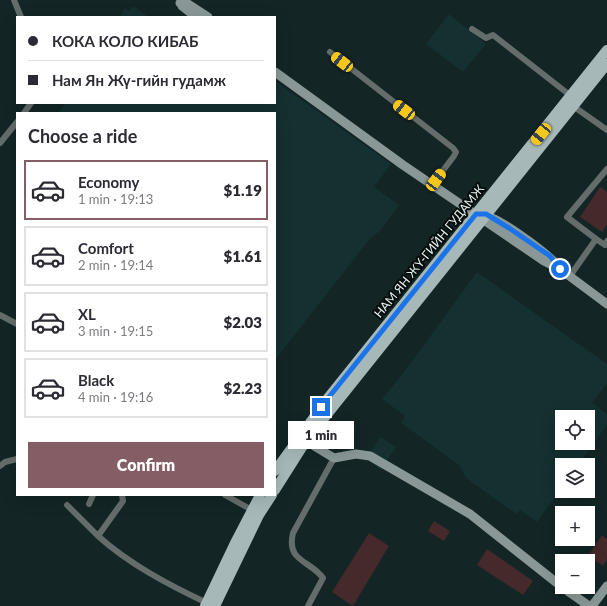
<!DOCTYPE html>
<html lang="en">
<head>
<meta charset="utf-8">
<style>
	:root { --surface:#fff; --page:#f2f2f3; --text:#2b2b33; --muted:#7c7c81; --line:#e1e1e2; --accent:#855d64 }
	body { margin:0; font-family:Lato,sans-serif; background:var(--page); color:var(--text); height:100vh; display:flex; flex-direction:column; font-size:15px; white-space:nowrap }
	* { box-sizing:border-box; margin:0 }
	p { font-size:13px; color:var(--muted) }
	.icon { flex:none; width:22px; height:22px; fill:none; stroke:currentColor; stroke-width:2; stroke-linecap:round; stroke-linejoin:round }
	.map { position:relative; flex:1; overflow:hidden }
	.drawer { position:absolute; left:16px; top:112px; width:260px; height:384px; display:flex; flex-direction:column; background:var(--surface); border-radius:0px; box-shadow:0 4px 16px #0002 }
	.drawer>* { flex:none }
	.banner { position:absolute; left:16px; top:16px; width:260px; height:88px; border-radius:0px; box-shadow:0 4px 16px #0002; display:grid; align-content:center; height:88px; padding:0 12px; background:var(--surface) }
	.tools { position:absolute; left:555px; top:410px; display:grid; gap:8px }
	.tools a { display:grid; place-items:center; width:40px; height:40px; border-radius:0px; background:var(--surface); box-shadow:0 4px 16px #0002; font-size:20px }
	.end { position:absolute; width:18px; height:18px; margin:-9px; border:5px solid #1a73e8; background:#fff; box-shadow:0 0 0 2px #fff }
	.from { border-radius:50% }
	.bubble { position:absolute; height:28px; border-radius:0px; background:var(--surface); box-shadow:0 4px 16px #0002; font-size:13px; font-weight:800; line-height:28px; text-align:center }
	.car { position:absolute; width:12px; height:24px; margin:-12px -6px; border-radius:5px; box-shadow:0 0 3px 1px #0007; background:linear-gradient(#f5c518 24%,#345 0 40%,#f5c518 0 76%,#345 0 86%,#f5c518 0) }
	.banner b { display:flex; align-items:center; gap:14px; height:38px; font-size:15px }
	.banner b+b { border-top:1px solid var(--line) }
	.banner i { width:10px; height:10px; background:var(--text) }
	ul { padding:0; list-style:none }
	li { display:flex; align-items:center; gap:12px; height:60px; margin:0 8px 6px; padding:0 4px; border:2px solid var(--line); border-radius:0px }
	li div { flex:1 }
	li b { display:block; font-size:15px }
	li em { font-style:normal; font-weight:800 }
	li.active { border-color:var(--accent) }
	li>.icon { width:36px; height:36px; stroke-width:1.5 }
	h2 { padding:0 12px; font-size:18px; line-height:48px }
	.primary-button { display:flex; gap:8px; margin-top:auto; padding:8px 12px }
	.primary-button a { flex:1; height:46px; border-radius:0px; background:var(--accent); color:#fff; font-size:16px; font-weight:800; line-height:46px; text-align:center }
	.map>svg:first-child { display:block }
	.built { fill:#143030; fill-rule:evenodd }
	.green { fill:#45292b }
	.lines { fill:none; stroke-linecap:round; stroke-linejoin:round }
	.street { stroke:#646d6c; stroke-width:6 }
	.secondary { stroke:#899797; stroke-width:9 }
	.primary { stroke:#a6b9b8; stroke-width:10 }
	.route { stroke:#1a73e8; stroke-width:5 }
	.labels { text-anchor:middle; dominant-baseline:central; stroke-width:4; stroke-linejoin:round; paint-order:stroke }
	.street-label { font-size:12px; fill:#e8f3f3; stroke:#060d0d }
</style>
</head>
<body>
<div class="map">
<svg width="607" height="606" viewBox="0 0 607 606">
	<rect width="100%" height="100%" fill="#132525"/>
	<!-- built -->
	<path class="built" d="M133 6 147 16 146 17H120L125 8 129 11Z
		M449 14 486 44 463 72 426 44Z
		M275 81 391 164 374 187 399 205 380 231 369 240 275 360V113H59L65 103H275Z
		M477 272 607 364V383L592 403 607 414V425L578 465H562V487L537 522 520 510 516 514 466 478 459 465 401 423 405 416 382 399 404 372ZM562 417H588V443H562Z
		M380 437 396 447 381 470 366 459Z"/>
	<!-- green -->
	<path class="green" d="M600 187 607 192V225L602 232 580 217Z
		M434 521 450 531 444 541 428 531Z
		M369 533 389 546 353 606 332 592Z
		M602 535 607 539V559L603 566 588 556Z
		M487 549 533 581 523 595 477 565Z"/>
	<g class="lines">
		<!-- street -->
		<path class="street" d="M14 0 21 17
			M472 29 486 38 493 35 571 96
			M330 52 453 148 456 152 454 156 432 185
			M573 106 607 130
			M24 113 31 103
			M0 143 17 122
			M596 239 605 245 607 241
			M570 276 596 239 567 217 607 169
			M0 315 17 324
			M0 466 5 462 17 459
			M122 495 123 501 98 536C129 564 169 585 207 603
			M225 495 252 510
			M89 504 93 495
			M67 505 98 536
			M308 606 323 578C310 560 286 562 293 533L334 458"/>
		<!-- secondary -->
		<path class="secondary" d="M180 3 188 4 208 17
			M182 6 196 17
			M275 72 403 165 544 261 560 269 607 304
			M480 214C496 215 547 253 558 266
			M306 441 334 458 356 454 370 456 470 514 562 587
			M562 587 589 606
			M592 606 607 586"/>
		<!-- primary -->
		<path class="primary" d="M275 471 328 398 607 50
			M275 490 306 441 607 64
			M205 606 236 541 260 495
			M215 606 259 515 272 495"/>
	</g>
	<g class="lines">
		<!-- route -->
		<path class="route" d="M321 407 476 214H486L509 228 550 256 560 269"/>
	</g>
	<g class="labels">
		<!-- street labels -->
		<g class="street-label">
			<text transform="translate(429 251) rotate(-51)">НАМ ЯН ЖҮ-ГИЙН ГУДАМЖ</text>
		</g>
	</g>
</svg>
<div class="tools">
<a><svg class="icon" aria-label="locate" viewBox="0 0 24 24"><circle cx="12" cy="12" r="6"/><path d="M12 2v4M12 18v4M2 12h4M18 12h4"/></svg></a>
<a><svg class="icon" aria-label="layers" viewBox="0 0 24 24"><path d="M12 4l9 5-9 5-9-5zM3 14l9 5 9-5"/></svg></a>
<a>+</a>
<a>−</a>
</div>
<i class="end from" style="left:560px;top:269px"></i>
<i class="end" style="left:321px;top:407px"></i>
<div class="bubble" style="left:288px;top:421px;width:66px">1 min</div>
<i class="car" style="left:342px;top:62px;rotate:308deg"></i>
<i class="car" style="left:404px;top:110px;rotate:308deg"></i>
<i class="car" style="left:541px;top:134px;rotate:219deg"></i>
<i class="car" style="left:436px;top:180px;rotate:37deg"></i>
<div class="banner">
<b><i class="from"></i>КОКА КОЛО КИБАБ</b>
<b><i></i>Нам Ян Жү-гийн гудамж</b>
</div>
<section class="drawer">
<h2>Choose a ride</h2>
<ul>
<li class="active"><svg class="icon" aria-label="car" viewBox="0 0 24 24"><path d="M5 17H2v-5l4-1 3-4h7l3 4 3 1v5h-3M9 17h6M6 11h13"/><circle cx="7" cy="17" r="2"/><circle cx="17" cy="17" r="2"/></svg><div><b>Economy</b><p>1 min · 19:13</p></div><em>$1.19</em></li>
<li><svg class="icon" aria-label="car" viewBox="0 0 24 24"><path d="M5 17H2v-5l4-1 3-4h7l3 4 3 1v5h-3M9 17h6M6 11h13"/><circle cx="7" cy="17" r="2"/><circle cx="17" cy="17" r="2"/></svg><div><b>Comfort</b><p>2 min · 19:14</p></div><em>$1.61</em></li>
<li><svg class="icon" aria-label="car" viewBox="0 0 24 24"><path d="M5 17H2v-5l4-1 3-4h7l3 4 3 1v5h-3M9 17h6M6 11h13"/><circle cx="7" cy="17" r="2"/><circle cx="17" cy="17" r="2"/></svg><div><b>XL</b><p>3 min · 19:15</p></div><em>$2.03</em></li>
<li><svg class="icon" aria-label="car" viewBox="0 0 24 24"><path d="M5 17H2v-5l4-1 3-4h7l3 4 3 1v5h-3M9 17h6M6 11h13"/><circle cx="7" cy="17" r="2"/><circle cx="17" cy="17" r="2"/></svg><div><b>Black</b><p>4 min · 19:16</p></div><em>$2.23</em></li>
</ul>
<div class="primary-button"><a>Confirm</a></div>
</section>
</div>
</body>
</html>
